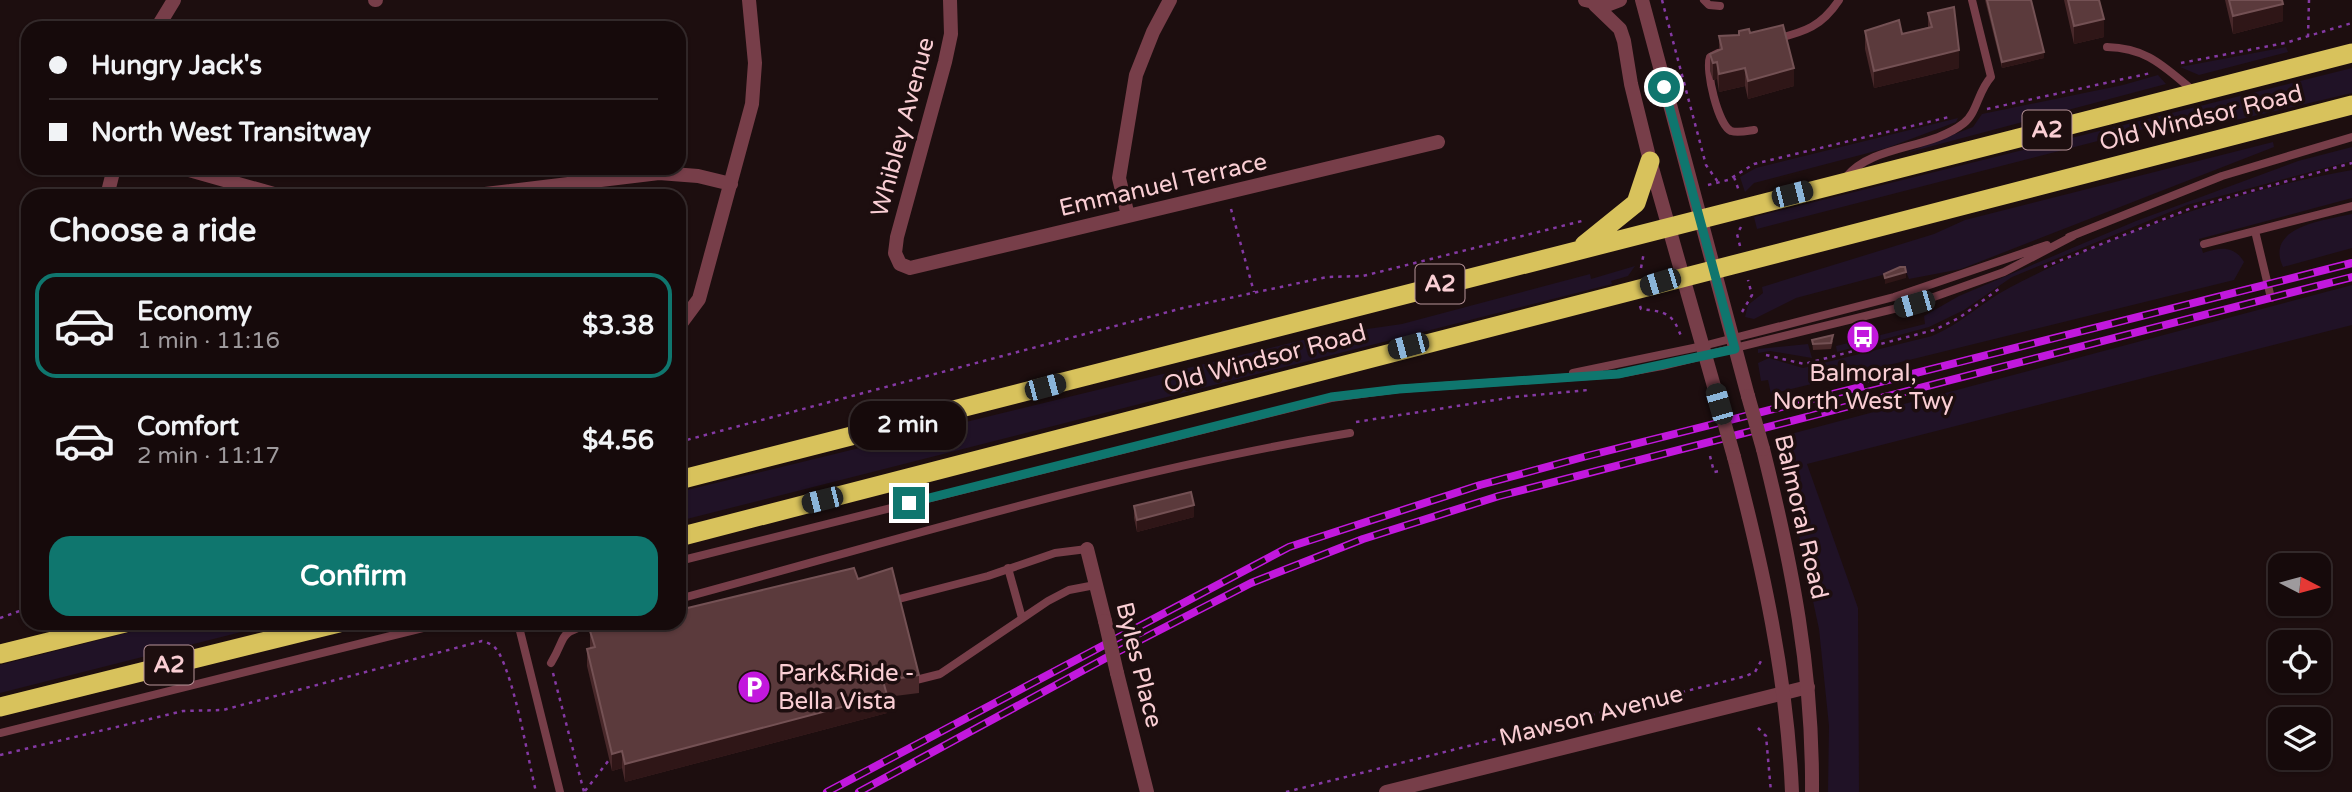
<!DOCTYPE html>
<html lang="en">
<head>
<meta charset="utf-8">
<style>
	:root { --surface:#160a0b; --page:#231819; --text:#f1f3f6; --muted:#9e9a9d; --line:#352b2c; --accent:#0f766e }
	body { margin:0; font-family:"Varela Round",sans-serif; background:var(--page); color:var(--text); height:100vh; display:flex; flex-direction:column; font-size:26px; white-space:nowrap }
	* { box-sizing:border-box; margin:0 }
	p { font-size:23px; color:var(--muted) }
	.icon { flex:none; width:38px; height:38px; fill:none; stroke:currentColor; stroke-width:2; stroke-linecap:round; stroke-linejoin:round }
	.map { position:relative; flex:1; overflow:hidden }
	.sheet { position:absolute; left:21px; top:189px; width:665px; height:441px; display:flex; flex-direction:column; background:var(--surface); border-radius:21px; box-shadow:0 2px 5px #0004,0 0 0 2px var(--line) }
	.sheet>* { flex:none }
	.banner { position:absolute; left:21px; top:21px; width:665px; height:154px; border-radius:21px; box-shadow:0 2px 5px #0004,0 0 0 2px var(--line); display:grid; align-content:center; height:154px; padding:0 28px; background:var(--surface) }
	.needle { width:46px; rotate:96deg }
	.buttons { position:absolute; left:2268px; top:553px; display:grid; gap:14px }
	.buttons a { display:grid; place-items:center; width:63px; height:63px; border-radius:14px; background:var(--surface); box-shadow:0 2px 5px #0004,0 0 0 2px var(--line); font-size:35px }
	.end { position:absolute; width:32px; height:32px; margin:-16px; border:9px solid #0f766e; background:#fff; box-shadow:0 0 0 4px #fff }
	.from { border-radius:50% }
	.bubble { position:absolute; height:49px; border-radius:21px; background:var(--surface); box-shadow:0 2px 5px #0004,0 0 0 2px var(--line); font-size:23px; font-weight:700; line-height:49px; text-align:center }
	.car { position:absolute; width:21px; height:42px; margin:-21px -10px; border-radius:9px; box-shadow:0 0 5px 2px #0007; background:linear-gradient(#222 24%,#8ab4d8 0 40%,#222 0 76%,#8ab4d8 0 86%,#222 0) }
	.banner b { display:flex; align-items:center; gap:24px; height:66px; font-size:26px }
	.banner b+b { border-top:2px solid var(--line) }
	.banner i { width:18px; height:18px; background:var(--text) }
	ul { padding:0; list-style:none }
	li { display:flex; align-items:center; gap:21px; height:105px; margin:0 14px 10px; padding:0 14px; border:4px solid transparent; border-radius:21px }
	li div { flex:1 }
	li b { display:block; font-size:26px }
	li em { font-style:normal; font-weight:700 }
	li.active { border-color:var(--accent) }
	li>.icon { width:63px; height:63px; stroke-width:1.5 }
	h2 { padding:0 28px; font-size:32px; line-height:84px }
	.button { display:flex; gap:14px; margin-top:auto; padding:14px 28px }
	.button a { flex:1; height:80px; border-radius:21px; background:var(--accent); color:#fff; font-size:28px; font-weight:700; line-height:80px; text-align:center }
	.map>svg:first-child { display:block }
	.green { fill:#201226 }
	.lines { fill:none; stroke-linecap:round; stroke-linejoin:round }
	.path { stroke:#8439a3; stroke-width:2.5; stroke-dasharray:3.5 5; stroke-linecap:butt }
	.service { stroke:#773e49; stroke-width:8 }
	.minor { stroke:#773e49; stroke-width:14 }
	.tertiary { stroke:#773e49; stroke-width:14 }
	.trunk { stroke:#d8c25c; stroke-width:19 }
	.rail-casing { stroke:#c218dd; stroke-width:8 }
	.rail { stroke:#1d0e0f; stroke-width:5; stroke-dasharray:16; stroke-linecap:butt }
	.minor-bridge { stroke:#773e49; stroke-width:14 }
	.tertiary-bridge { stroke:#773e49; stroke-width:14 }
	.wall { fill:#48282a }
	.shaded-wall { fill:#2f1617 }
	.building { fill:#5b3a3c; stroke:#745154; stroke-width:2 }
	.route { stroke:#0f766e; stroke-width:9 }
	.labels { text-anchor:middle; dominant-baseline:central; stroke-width:7; stroke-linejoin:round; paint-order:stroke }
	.shield { fill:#1d0e0f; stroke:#b89499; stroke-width:2 }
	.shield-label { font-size:23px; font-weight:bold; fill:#faced4 }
	.street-label { font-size:24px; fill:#faced4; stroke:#1d0e0f }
	.poi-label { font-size:24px; fill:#faced4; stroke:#1d0e0f }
</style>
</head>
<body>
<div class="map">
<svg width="2352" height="792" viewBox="0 0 2352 792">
	<rect width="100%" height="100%" fill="#1d0e0f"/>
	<!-- green -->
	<path class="green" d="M2286 47 2288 52 2199 75 2180 67Z
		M2352 68V93L2241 119 2148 128 1757 229 1754 217Z
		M2158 75 2166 84 1906 153 1973 127 1982 114 2123 85Z
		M1958 118 1956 122 1887 148 1754 183 1745 192 1740 177 1756 168Z
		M2273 142 2274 147 1961 269 1909 279 1905 269 1796 298 1754 319 1745 317 1748 305 1763 293 1762 287 1934 234 1965 220Z
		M2352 147V161L2187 205 2012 277 1964 310 1929 327 1837 352 1836 346 1925 324 1924 316 1959 296 2136 221 2298 161Z
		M2352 170V198L2199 239 2203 253C2220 247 2234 245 2244 262L2234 280 1771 394 1768 380 1761 381 1758 363 1769 358 1803 368 1932 336C1961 324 1982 302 2009 288 2109 235 2240 189 2352 170Z
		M2352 214V248L2283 267C2264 226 2326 220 2352 214Z
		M1635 266 1628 276 1611 281 1612 284 679 521V492L1319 336 1402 324 1590 274 1591 279Z
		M2352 285V325L1807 464 1858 608 1859 792H1828L1829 726 1819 629 1782 457 1787 455 1784 439 1787 435Z
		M1808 344 1812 358 1770 351 1758 353V349Z
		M166 623H277L0 693V665Z"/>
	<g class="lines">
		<!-- path -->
		<path class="path" d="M1662 0 1706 165 1718 182
			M2308 37 2309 0
			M2181 63 2285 43 2352 23
			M1987 109 2151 73
			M1734 177 1739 191
			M1708 185 1728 180 1754 164 1949 117
			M1231 209 1254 292
			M1740 246 1737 234 1741 227
			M2044 267 2194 207 2352 163
			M1641 268 1644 252
			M1640 306 1641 309C1667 312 1673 313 1682 339
			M1742 312 1752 295 1748 280
			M1766 355 1804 364 1934 330 1959 318 2000 288
			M1356 422 1514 397 1588 390
			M1779 439 1782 454 1780 455
			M679 442 1183 308 1327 277 1363 276 1586 220
			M1710 456 1714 472 1720 471
			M0 618 28 608
			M553 673 584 792
			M1758 728 1766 736 1771 792
			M0 755 183 711 223 710 482 641C490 643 495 646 499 653 516 686 527 754 536 792
			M585 791 609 760
			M1286 792 1746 676 1755 672 1761 661"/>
		<!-- service -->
		<path class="service" d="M1704 0 1709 5 1720 6
			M1775 39C1805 32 1822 26 1839 0
			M2107 47C2148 48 2164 67 2195 92
			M1718 53 1710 57C1705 70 1718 125 1731 131 1738 133 1747 131 1754 130
			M1846 177C1873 144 1930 150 1964 123 1977 113 1978 91 1991 77L1972 0
			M2255 231 2271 298
			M2069 237 2222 176 2352 137
			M2204 244 2352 206
			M1573 373 1703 346 1894 297 2047 245
			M679 561 1331 398 1399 389 1618 374 1662 366 1914 304 2004 272 2073 236
			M1008 568 1022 618
			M679 599C901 539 1123 470 1350 433
			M895 600 988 576 1055 553 1087 549
			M518 623 560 792
			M551 663C569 633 555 635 593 623
			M916 680 940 674 1048 601 1069 590 1095 585
			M0 733 443 623"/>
		<!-- minor -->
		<path class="minor" d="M950 0 951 34 945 62 897 237 895 253 900 264 910 268 1438 142
			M157 28 174 0
			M182 168 281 196
			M107 196 114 168
			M468 196 659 173 698 176 731 184
			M1128 216 1119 178 1136 75 1153 32 1170 0
			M679 326 699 299 752 104 755 63 749 0
			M1087 549 1105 621
			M1117 673 1147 792
			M1386 792 1808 687"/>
		<!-- tertiary -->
		<path class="tertiary" d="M375 0H376
			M1585 0 1607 5 1620 0
			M1642 0 1748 396
			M1595 5 1620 29 1624 41 1631 84 1650 161 1719 404
			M1763 449C1792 565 1813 671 1812 792
			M1734 457C1763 568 1787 677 1792 792"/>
		<!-- trunk -->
		<path class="trunk" d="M1584 245 1636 203 1650 161
			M679 480 2352 53
			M679 537 2352 105
			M0 654 125 623
			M0 707 339 623"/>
		<defs>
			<path id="rail" d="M827 792 1289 547 1480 485 1587 456 2352 263
				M859 792 1115 653 1251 583 1363 539 1499 496 2352 277"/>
		</defs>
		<!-- rail casing -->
		<use href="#rail" class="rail-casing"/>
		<!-- rail -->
		<use href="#rail" class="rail"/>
		<!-- minor-bridge -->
		<path class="minor-bridge" d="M1105 621 1117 673"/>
		<!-- tertiary-bridge -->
		<path class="tertiary-bridge" d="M1748 396 1763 449
			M1719 404 1734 457"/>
	</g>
	<!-- wall -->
	<path class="wall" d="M1985 0H2031L2044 58 2002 68Z
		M2064 0H2099L2104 37 2074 44Z
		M2225 0H2282L2283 21 2233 34Z
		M1928 13 1959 68 1874 88 1865 49V31L1902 34 1928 27Z
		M1739 31 1750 33 1794 86 1748 99 1745 86 1719 92 1717 79 1713 80 1710 71V54L1719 50V36L1739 35Z
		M1812 340 1833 341 1831 349 1813 350Z
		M1134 506 1194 517 1137 532 1134 518Z
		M858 579 919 675V693L887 697V713L625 782 622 768 612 771 587 666V649L590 648V631Z"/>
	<!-- shaded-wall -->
	<path class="shaded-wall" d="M2283 4V21L2233 34V16Z
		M2104 19V37L2074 44V26Z
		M1959 50V68L1874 88V71Z
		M2044 52V58L2002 68V62Z
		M1717 62V79L1713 80V63Z
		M1745 68V86L1719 92V74Z
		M1794 68V86L1748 99V81Z
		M1906 272V278L1885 284V278Z
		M1194 505V517L1137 532V520Z
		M887 695V713L625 782V764Z
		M622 751V768L612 771V754Z"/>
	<!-- building -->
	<path class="building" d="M1987 0H2031L2044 52 2002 62Z
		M2068 0H2099L2104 19 2074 26Z
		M2229 0H2282L2283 4 2233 16Z
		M1954 7 1959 50 1874 71 1865 31 1899 20 1902 34 1932 27 1928 13Z
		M1783 25 1794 68 1748 81 1745 68 1719 74 1717 62 1713 63 1710 54 1722 49 1719 36 1739 35V31L1749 29 1750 33Z
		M1900 267H1905L1906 272 1885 278 1884 274Z
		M1833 335 1831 343 1813 344 1812 340Z
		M1191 492 1194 505 1137 520 1134 506Z
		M854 568 858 579 892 568 919 675 883 681 887 695 625 764 622 751 612 754 587 649 595 647 590 631 623 623H679V610Z"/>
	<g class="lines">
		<!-- route -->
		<path class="route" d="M909 503 1331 397 1399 389 1618 374 1735 349 1664 87"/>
	</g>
	<!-- icons -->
	<defs>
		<symbol id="bus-disc" viewBox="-11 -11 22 22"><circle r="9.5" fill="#c218dd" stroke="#1d0e0f"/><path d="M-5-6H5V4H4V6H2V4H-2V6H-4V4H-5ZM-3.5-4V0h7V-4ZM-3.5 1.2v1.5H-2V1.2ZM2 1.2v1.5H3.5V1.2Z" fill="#fff"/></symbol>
		<symbol id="parking-disc" viewBox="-11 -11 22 22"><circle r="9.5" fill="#c218dd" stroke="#1d0e0f"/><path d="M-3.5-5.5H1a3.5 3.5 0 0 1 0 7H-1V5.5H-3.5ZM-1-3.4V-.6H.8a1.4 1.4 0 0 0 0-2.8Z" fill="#fff"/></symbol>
	</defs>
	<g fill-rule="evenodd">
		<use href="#bus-disc" x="1844" y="318" width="38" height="38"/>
		<use href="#parking-disc" x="735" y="668" width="38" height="38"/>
	</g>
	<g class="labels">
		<!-- shield labels -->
		<g class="shield">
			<rect x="2022.5" y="110.5" width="49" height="39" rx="5"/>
			<rect x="1415.5" y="264.5" width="49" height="39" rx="5"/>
			<rect x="144.5" y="645.5" width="49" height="39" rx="5"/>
		</g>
		<g class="shield-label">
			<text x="2047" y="130">A2</text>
			<text x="1440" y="284">A2</text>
			<text x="169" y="665">A2</text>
		</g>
		<!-- street labels -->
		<g class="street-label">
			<text transform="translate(2201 118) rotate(-14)">Old Windsor Road</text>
			<text transform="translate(903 127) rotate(-75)">Whibley Avenue</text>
			<text transform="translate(1163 185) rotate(-13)">Emmanuel Terrace</text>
			<text transform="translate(1265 359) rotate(-15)">Old Windsor Road</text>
			<text transform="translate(1801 517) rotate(77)">Balmoral Road</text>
			<text transform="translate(1139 665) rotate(76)">Byles Place</text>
			<text transform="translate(1591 716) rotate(-14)">Mawson Avenue</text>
		</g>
		<!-- poi labels -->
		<g class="poi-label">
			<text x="1863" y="373">Balmoral,<tspan x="1863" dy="28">North West Twy</tspan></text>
			<text x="778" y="673" text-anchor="start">Park&amp;Ride -<tspan x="778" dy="28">Bella Vista</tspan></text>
		</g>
	</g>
</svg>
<div class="buttons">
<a><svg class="needle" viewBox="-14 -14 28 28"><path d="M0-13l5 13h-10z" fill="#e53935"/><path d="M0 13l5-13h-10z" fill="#9e9a9d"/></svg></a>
<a><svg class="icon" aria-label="locate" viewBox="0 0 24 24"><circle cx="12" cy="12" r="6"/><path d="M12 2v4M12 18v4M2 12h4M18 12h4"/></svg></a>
<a><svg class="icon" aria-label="layers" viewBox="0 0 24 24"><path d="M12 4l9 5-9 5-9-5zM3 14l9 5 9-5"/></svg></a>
</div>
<i class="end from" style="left:1664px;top:87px"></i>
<i class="end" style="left:909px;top:503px"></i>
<div class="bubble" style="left:850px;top:401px;width:116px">2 min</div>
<i class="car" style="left:1792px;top:194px;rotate:76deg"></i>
<i class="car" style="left:1660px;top:282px;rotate:253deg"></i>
<i class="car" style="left:1914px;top:304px;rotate:254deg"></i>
<i class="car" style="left:1408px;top:346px;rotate:255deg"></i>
<i class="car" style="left:1045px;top:387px;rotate:75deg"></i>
<i class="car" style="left:1719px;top:404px;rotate:344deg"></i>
<i class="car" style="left:822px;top:500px;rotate:256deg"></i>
<div class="banner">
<b><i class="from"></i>Hungry Jack's</b>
<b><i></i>North West Transitway</b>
</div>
<section class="sheet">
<h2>Choose a ride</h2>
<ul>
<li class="active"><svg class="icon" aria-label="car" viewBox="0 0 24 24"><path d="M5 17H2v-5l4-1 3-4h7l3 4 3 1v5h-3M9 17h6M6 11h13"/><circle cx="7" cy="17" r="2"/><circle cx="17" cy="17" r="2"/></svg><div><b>Economy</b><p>1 min · 11:16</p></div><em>$3.38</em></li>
<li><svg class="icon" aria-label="car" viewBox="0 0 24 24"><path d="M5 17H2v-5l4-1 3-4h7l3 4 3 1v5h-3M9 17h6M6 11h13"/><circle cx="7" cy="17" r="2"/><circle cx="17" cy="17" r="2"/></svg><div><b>Comfort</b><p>2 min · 11:17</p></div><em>$4.56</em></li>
</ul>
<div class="button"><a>Confirm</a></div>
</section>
</div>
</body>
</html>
